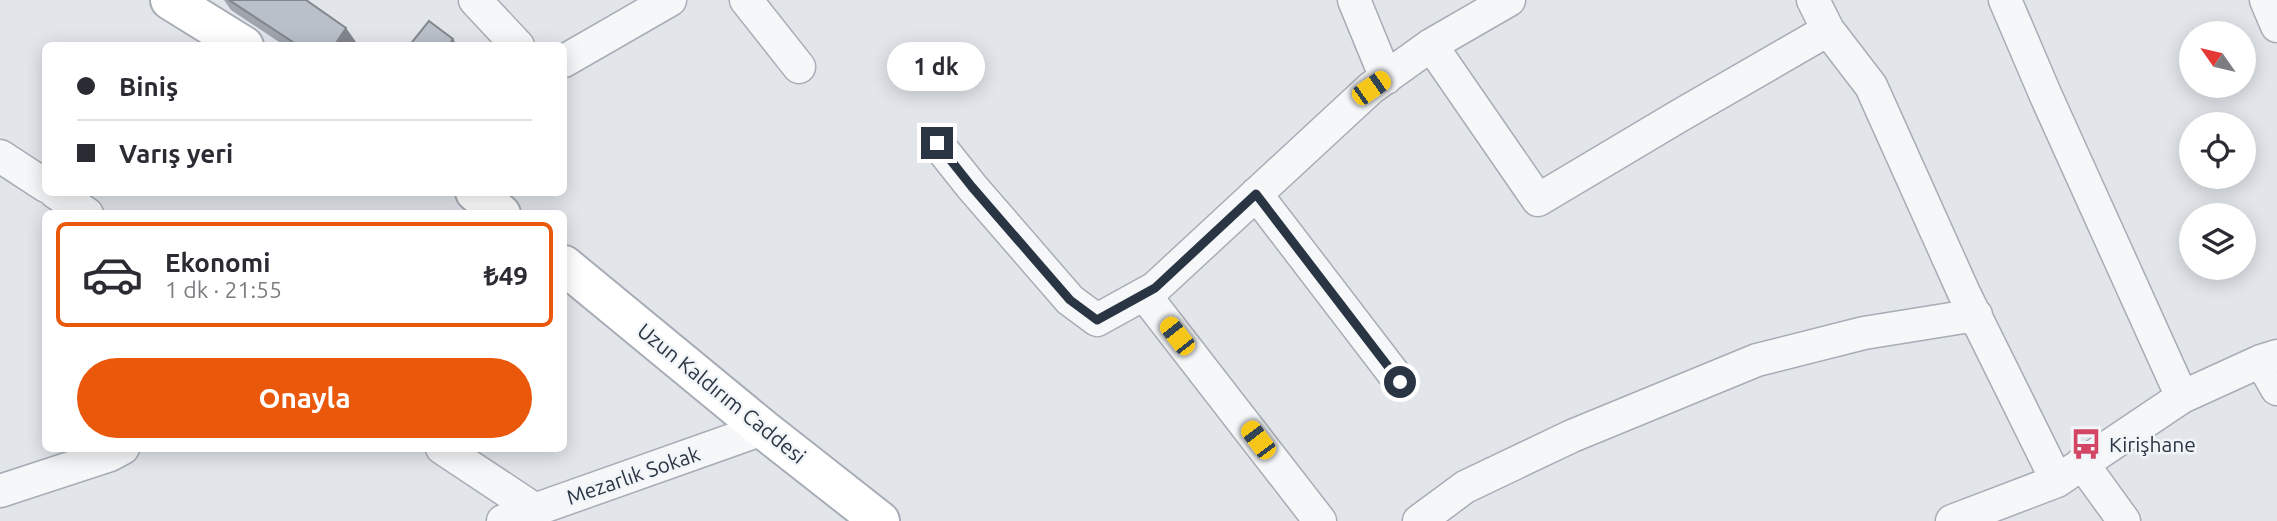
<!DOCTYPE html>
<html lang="tr">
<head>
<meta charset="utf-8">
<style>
	:root { --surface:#fff; --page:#f7f7f7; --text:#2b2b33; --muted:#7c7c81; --line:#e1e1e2; --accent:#ea580c }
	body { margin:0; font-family:Ubuntu,sans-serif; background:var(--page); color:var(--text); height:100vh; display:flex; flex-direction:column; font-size:26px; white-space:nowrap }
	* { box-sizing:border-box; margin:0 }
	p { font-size:23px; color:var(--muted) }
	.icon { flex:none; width:38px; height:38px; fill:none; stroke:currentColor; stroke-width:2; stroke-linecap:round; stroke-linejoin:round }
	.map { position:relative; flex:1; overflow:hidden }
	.panel { position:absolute; left:42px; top:210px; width:525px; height:242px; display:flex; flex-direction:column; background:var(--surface); border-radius:10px; box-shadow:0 4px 18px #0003 }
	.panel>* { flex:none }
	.guide { position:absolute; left:42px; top:42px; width:525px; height:154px; border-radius:10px; box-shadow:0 4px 18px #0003; display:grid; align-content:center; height:154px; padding:0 35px; background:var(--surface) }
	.needle { width:46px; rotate:304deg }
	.buttons { position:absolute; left:2179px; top:21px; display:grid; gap:14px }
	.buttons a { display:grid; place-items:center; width:77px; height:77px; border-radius:50%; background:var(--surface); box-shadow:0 4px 18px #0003; font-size:35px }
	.end { position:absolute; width:32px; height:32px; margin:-16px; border:9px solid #2a3544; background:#fff; box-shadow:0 0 0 4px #fff }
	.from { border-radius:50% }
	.bubble { position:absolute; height:49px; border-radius:24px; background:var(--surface); box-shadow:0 4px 18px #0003; font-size:23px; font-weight:700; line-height:49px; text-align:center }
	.car { position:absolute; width:21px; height:42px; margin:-21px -10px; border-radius:9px; box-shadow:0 0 5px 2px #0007; background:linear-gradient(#f5c518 24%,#345 0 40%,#f5c518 0 76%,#345 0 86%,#f5c518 0) }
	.guide b { display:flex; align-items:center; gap:24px; height:66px; font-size:26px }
	.guide b+b { border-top:2px solid var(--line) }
	.guide i { width:18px; height:18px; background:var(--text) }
	ul { padding:12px 0 0; list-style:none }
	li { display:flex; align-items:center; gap:21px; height:105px; margin:0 14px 10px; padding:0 21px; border:4px solid transparent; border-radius:10px }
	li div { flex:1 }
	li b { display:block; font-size:26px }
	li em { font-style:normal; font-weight:700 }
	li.selected { border-color:var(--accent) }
	li>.icon { width:63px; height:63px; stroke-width:1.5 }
	.primary-button { display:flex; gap:14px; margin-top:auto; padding:14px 35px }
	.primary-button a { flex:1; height:80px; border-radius:42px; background:var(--accent); color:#fff; font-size:28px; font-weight:700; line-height:80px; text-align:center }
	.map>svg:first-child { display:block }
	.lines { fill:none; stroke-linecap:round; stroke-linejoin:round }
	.minor-casing { stroke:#a7adb6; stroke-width:35 }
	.secondary-casing { stroke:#a7adb6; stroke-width:42 }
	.minor { stroke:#f5f7f9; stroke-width:32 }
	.secondary { stroke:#fff; stroke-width:38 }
	.wall { fill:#9fa5ad }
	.shaded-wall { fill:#82868d }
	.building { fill:#b9c0c9; stroke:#82868d; stroke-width:2 }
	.route { stroke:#2a3544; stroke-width:9 }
	.labels { text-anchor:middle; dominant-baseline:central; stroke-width:5; stroke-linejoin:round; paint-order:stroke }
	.street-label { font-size:21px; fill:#2a3544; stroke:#f2f5f8 }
	.poi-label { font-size:21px; fill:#2a3544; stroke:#f2f5f8; text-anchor:start }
</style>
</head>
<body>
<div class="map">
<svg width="2277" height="521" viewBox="0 0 2277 521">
	<rect width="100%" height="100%" fill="#e2e6eb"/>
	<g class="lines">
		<defs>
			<path id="minor" d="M475 0 518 46
				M746 0 799 67
				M1354 0 1386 78
				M1813 0 1828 30 1871 86 1964 293 2057 481
				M2005 0 2046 96 2182 397
				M2266 0 2277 26
				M1431 45 1538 200 1679 116 1828 30
				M564 61 670 0
				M937 143 972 187 1070 300 1097 320 1155 288 1371 88 1431 45 1509 0
				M0 156 46 186
				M55 192 87 214
				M1256 194 1400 382
				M1144 294 1320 521
				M2261 361 2277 389
				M442 448 534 509
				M2082 463 2124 521
				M0 491 110 455 123 448
				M503 521 763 429
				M1419 521 1465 487 1572 436 1757 360 1864 333 1976 315
				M1952 521 2057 481 2182 397 2261 361 2277 356"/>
			<path id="secondary" d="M170 0 244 46
				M475 192 501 214
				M564 265 763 429 880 521"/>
		</defs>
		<!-- minor casing -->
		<use href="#minor" class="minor-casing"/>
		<!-- secondary casing -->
		<use href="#secondary" class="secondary-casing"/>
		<!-- minor -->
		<use href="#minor" class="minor"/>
		<!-- secondary -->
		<use href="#secondary" class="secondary"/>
	</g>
	<!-- wall -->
	<path class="wall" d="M224 0H306L346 28 358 45 357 46H285L231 10Z"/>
	<!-- shaded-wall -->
	<path class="shaded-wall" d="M346 28 358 45 357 46H334Z
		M453 39 458 46H449Z"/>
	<!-- building -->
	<path class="building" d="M229 0H306L346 28 334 46H299Z
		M429 21 453 39 449 46H409Z"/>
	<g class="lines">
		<!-- route -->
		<path class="route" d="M937 143 972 187 1070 300 1097 320 1155 288 1256 194 1400 382"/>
	</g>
	<!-- icons -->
	<defs>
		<symbol id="bus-bare" viewBox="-9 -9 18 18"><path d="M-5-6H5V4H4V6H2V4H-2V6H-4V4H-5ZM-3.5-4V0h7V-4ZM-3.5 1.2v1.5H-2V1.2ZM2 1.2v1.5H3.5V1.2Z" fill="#d34564" stroke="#f2f5f8" stroke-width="2.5" paint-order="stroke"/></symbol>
	</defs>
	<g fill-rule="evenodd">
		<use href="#bus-bare" x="2064" y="422" width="44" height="44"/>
	</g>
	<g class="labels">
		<!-- street labels -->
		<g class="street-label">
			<text transform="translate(722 393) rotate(39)">Uzun Kaldırım Caddesi</text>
			<text transform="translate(633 475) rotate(-19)">Mezarlık Sokak</text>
		</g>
		<!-- poi labels -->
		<g class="poi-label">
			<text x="2109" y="444">Kirişhane</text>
		</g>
	</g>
</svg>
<div class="buttons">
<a><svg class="needle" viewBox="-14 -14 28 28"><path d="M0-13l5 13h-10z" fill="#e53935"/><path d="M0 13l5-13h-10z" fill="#7c7c81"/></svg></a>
<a><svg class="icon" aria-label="locate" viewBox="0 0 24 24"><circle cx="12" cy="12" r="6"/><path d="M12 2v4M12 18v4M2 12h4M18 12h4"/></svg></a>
<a><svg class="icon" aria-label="layers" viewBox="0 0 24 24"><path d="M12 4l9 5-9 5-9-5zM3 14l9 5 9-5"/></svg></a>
</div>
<i class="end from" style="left:1400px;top:382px"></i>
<i class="end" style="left:937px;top:143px"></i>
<div class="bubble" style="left:887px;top:42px;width:98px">1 dk</div>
<i class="car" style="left:1371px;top:88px;rotate:55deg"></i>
<i class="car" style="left:1177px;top:336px;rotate:322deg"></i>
<i class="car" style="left:1258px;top:440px;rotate:323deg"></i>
<div class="guide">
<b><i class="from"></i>Biniş</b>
<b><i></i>Varış yeri</b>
</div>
<section class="panel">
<ul>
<li class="selected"><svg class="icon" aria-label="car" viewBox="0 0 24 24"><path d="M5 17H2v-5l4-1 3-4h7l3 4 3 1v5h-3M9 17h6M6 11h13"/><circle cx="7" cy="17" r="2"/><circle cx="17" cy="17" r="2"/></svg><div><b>Ekonomi</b><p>1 dk · 21:55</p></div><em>₺49</em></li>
</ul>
<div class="primary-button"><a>Onayla</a></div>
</section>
</div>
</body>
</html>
